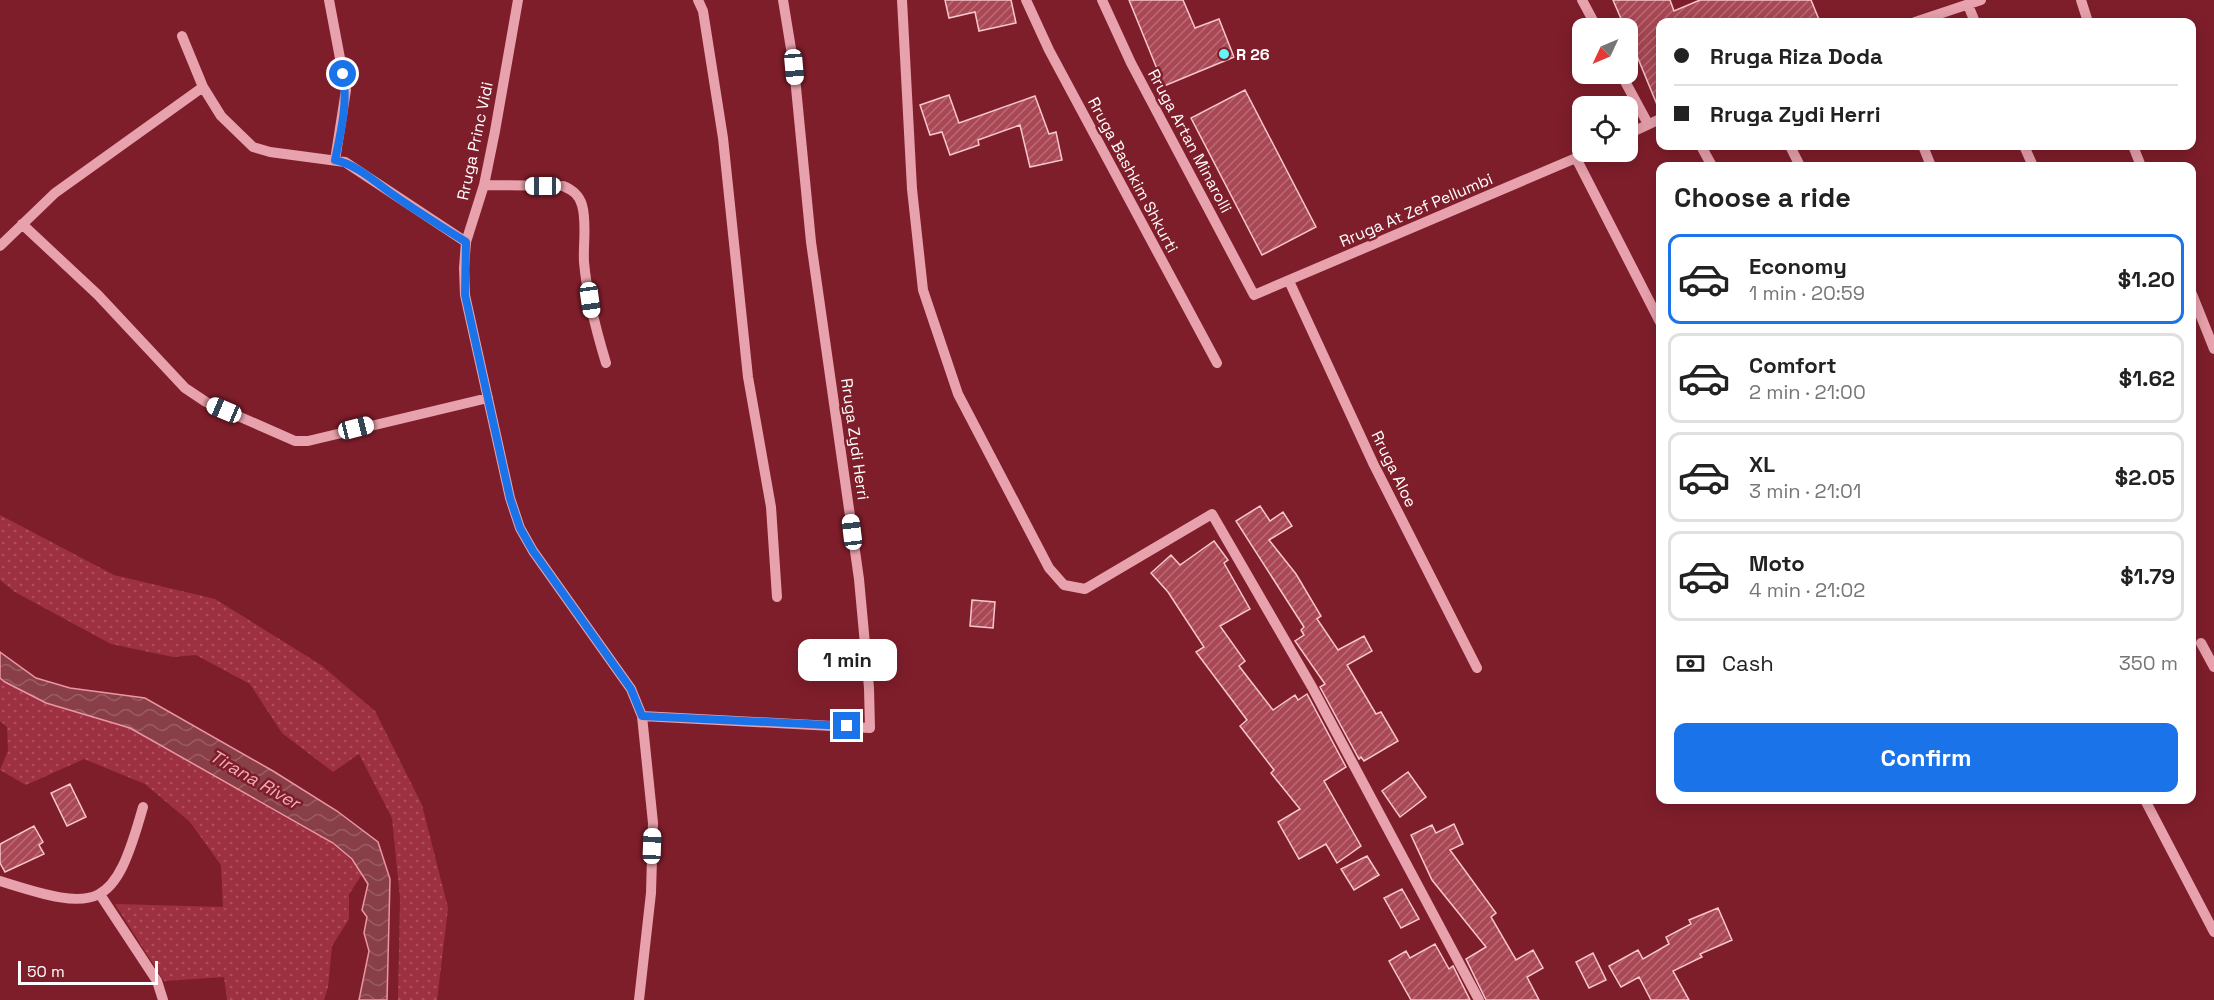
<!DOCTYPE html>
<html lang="en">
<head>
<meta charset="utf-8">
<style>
	:root { --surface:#fff; --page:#f6f6f6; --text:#222; --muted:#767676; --line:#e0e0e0; --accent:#1a73e8 }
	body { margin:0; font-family:"Space Grotesk",sans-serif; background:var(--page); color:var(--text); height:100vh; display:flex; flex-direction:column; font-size:22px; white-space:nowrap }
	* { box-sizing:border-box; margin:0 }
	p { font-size:20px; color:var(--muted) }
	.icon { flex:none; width:33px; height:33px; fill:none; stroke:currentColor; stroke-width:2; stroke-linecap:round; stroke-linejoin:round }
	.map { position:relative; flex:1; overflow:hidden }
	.panel { position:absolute; left:1656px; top:162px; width:540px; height:642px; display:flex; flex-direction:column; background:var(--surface); border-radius:12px; box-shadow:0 3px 15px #0003 }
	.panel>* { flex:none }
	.guide { position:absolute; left:1656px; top:18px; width:540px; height:132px; border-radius:12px; box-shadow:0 3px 15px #0003; display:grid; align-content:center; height:132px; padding:0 18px; background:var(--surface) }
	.needle { width:39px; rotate:226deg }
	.tools { position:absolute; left:1572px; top:18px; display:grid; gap:12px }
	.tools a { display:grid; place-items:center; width:66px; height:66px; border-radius:12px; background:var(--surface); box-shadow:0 3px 15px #0003; font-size:30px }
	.scale { position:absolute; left:18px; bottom:15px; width:140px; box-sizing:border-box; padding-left:6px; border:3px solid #fff; border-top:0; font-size:16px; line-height:21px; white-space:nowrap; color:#fff; -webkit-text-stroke:4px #7f1e2b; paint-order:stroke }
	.end { position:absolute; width:27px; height:27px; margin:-14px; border:8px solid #1a73e8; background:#fff; box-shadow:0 0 0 3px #fff }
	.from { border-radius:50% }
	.bubble { position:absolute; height:42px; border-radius:12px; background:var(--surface); box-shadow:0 3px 15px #0003; font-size:20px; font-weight:800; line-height:42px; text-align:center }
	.car { position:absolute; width:18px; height:36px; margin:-18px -9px; border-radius:8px; box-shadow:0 0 4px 2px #0007; background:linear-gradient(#fff 24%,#345 0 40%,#fff 0 76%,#345 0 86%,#fff 0) }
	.guide b { display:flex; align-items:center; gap:21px; height:57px; font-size:22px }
	.guide b+b { border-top:2px solid var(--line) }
	.guide i { width:15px; height:15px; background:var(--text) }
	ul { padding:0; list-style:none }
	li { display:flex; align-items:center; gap:18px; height:90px; margin:0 12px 9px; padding:0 6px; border:3px solid var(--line); border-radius:12px }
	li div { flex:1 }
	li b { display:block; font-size:22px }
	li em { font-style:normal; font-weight:800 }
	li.current { border-color:var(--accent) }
	li>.icon { width:54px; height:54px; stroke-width:1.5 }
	h2 { padding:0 18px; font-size:27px; line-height:72px }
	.pay { display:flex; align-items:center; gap:15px; height:66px; padding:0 18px; font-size:22px }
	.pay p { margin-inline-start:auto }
	.button { display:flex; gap:12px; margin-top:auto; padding:12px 18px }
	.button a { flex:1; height:69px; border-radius:12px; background:var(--accent); color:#fff; font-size:24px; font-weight:800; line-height:69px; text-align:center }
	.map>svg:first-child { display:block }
	.grass { fill:url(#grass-dots) }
	.water { fill:url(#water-waves); stroke:#ea96a3; stroke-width:1.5 }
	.building { fill:url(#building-hatch); stroke:#f6c6cd; stroke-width:1.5 }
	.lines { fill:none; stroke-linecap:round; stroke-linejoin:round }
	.minor { stroke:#e8a2ad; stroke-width:10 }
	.route { stroke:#1a73e8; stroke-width:8 }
	.poi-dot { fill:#62f4f7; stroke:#7f1e2b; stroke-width:2 }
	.labels { text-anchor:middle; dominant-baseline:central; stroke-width:5; stroke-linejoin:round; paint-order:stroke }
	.poi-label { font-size:16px; font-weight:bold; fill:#fff; stroke:#7f1e2b; text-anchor:start }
	.street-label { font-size:16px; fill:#fff; stroke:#7f1e2b }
	.water-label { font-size:18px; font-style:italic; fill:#f0aeb8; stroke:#7f1e2b }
</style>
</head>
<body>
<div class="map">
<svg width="2214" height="1000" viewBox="0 0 2214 1000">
	<defs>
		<pattern id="grass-dots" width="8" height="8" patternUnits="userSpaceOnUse" patternTransform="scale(1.5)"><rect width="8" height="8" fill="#9e3141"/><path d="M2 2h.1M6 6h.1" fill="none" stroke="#ad505e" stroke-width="1.8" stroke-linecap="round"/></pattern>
		<pattern id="water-waves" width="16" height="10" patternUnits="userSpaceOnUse" patternTransform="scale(1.5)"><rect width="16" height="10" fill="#883f48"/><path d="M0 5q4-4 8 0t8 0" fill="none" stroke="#9a5c63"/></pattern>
		<pattern id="building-hatch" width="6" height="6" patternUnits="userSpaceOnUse" patternTransform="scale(1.5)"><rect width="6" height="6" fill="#a94754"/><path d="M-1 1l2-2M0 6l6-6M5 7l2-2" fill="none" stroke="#ba6c76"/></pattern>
	</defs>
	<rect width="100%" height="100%" fill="#7f1e2b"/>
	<!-- grass -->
	<path class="grass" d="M0 515 114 575 215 599 321 665 375 711 422 805 448 908 437 1000H398L400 898 392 818 359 754 333 772 282 733 250 684 196 655 173 657 111 644 15 592 0 580Z
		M0 678 130 728 305 826C328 839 346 853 363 873L349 894V919L332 946 328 987 324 1000H227L224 977 164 981 115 904 223 907 221 865 190 822 145 784 84 759 26 785 0 770 8 751 7 727 0 721Z"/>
	<!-- water -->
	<path class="water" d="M0 652 36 678 70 688 145 698 273 771 337 811 378 842 390 879 387 1000H359L369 951 364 933 367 917 362 910 368 884 352 859 333 843 130 728 46 703 5 682 0 678Z"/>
	<!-- building -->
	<path class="building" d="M945 0H1011L1016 23 979 31 975 12 949 18Z
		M1129 0H1183L1195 28 1219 19 1234 57 1164 86Z
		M1613 0H1670L1674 11 1700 0H1811L1820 22H1660V112L1628 34V28H1625Z
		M1245 90 1316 227 1262 255 1191 118Z
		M949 95 959 123 1035 96 1049 134 1056 132 1062 160 1030 167 1020 125 978 140 979 145 950 155 942 132 930 135 920 105Z
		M1260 506 1270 521 1283 512 1292 526 1269 540 1296 574 1321 616 1317 619 1338 650 1364 636 1372 651 1347 665 1376 714 1381 712 1398 741 1364 761 1361 757 1359 759 1320 687 1325 684 1295 641 1304 635 1301 630 1304 627 1236 521Z
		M1214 541 1228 560 1224 563 1250 609 1220 626 1245 661 1239 666 1273 710 1295 695 1298 700 1307 694 1346 767 1324 781 1361 846 1337 863 1326 844 1299 859 1278 822 1300 809 1271 773 1274 770 1240 726 1247 720 1196 652 1204 647 1168 592 1151 573 1171 555 1180 565Z
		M972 600 995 602 993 628 970 626Z
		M1408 772 1426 797 1400 817 1382 791Z
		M70 784 86 817 67 826 51 793Z
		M1454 824 1463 844 1450 850 1496 913 1491 917 1516 960 1533 950 1543 968 1527 977 1539 1000H1486L1466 959 1486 947 1432 880 1411 835 1432 825 1436 833Z
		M34 826 43 842 39 845 44 854 5 872 0 863V844Z
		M1367 856 1379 875 1354 890 1341 869Z
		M1402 889 1419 919 1401 928 1384 898Z
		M1718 908 1732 940 1700 954 1702 957 1673 971 1689 1000H1651L1639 977 1621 987 1609 966 1638 950 1643 959 1669 944 1666 937 1691 924 1689 920Z
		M1435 944 1449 969 1453 966 1470 1000H1411L1389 961 1406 951 1410 958Z
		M1593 953 1606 980 1589 988 1576 962Z"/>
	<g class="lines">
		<!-- minor -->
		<path class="minor" d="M329 0 346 90 335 160
			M518 0 495 131 484 185 466 242 464 268 465 295 510 498 520 528 533 551 631 689 642 716 653 823 651 893 639 1000
			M698 0 703 11 723 138 748 377 771 507 777 597
			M902 0 912 189 923 290 958 394 1049 568 1064 585 1085 589 1212 514 1312 687 1479 1000
			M1026 0 1049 50 1217 363
			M1102 0 1131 63 1254 295 1590 152
			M1582 0 1597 28
			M2081 0 2088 22
			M1968 5 1975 22
			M1915 22 1981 0
			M182 36 203 87 221 116 253 147 270 152 345 162 466 242
			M1621 74 1648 124
			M1628 134 1660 119
			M1701 146 1712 166
			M1790 146 1800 166
			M1923 146 1931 166
			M2024 146 2033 166
			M2133 146 2141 166
			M1576 158 1660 322
			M484 185 563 186C573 190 579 195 582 205 587 222 583 244 584 262 587 297 596 330 606 363
			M22 224 98 295 185 388 206 402 295 441H308L488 398
			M0 246 55 193 203 87
			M1289 281 1373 463 1477 668
			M2192 294 2214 349
			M2201 643 2214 667
			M642 716 870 728 869 688 859 579 811 242 794 67 783 0
			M2145 800 2214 932
			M0 881C100 913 114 910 143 807
			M101 896 157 981 163 1000"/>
	</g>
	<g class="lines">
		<!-- route -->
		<path class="route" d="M343 74C348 103 341 131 335 160 358 165 376 183 395 196 418 212 442 227 466 242L465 295 510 498 520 528 533 551 631 689 642 716 847 726"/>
	</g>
	<!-- markers -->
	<circle class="poi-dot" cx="1224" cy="54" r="6"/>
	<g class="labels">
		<!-- poi labels -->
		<g class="poi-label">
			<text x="1236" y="54">R 26</text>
		</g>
		<!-- street labels -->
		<g class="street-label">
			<text transform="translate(475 141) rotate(-78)">Rruga Princ Vidi</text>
			<text transform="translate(1190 141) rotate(62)">Rruga Artan Minarolli</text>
			<text transform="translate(1133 175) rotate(62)">Rruga Bashkim Shkurti</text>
			<text transform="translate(1416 210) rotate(-23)">Rruga At Zef Pellumbi</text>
			<text transform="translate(855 439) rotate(82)">Rruga Zydi Herri</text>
			<text transform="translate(1394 469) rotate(64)">Rruga Aloe</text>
		</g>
		<!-- water labels -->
		<g class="water-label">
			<text transform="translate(255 779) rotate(30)">Tirana River</text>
		</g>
	</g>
</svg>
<div class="tools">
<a><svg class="needle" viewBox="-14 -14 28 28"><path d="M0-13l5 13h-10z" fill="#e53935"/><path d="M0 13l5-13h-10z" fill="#767676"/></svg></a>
<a><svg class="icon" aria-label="locate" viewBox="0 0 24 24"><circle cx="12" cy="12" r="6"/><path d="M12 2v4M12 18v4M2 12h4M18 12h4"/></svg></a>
</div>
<div class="scale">50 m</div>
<i class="end from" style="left:343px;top:74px"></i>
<i class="end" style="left:847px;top:726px"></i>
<div class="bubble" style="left:798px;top:639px;width:99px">1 min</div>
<i class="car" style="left:794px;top:67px;rotate:175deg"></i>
<i class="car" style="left:543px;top:186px;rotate:270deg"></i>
<i class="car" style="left:590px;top:300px;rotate:172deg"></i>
<i class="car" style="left:224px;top:410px;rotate:293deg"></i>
<i class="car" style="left:356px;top:428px;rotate:76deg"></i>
<i class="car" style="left:852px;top:532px;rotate:353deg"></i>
<i class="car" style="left:652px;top:846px;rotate:2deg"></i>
<div class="guide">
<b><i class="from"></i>Rruga Riza Doda</b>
<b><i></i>Rruga Zydi Herri</b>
</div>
<section class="panel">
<h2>Choose a ride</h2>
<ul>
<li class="current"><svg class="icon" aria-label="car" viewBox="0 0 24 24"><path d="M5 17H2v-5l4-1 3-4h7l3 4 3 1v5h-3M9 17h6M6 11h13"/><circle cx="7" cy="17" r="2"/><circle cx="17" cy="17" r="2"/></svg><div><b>Economy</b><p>1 min · 20:59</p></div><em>$1.20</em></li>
<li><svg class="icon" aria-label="car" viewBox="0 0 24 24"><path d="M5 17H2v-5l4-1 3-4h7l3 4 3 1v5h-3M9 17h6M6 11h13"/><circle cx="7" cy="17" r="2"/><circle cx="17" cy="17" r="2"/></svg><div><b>Comfort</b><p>2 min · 21:00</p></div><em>$1.62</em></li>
<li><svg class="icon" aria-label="car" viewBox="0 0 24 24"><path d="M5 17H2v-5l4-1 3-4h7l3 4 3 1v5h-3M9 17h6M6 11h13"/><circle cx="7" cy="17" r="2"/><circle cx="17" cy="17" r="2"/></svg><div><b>XL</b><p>3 min · 21:01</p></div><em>$2.05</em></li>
<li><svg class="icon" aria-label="car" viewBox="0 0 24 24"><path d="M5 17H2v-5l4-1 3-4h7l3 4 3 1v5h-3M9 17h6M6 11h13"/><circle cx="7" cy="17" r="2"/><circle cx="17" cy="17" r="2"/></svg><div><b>Moto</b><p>4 min · 21:02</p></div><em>$1.79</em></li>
</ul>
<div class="pay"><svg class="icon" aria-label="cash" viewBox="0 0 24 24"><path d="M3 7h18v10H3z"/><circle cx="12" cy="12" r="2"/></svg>Cash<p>350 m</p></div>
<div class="button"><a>Confirm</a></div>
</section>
</div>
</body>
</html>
